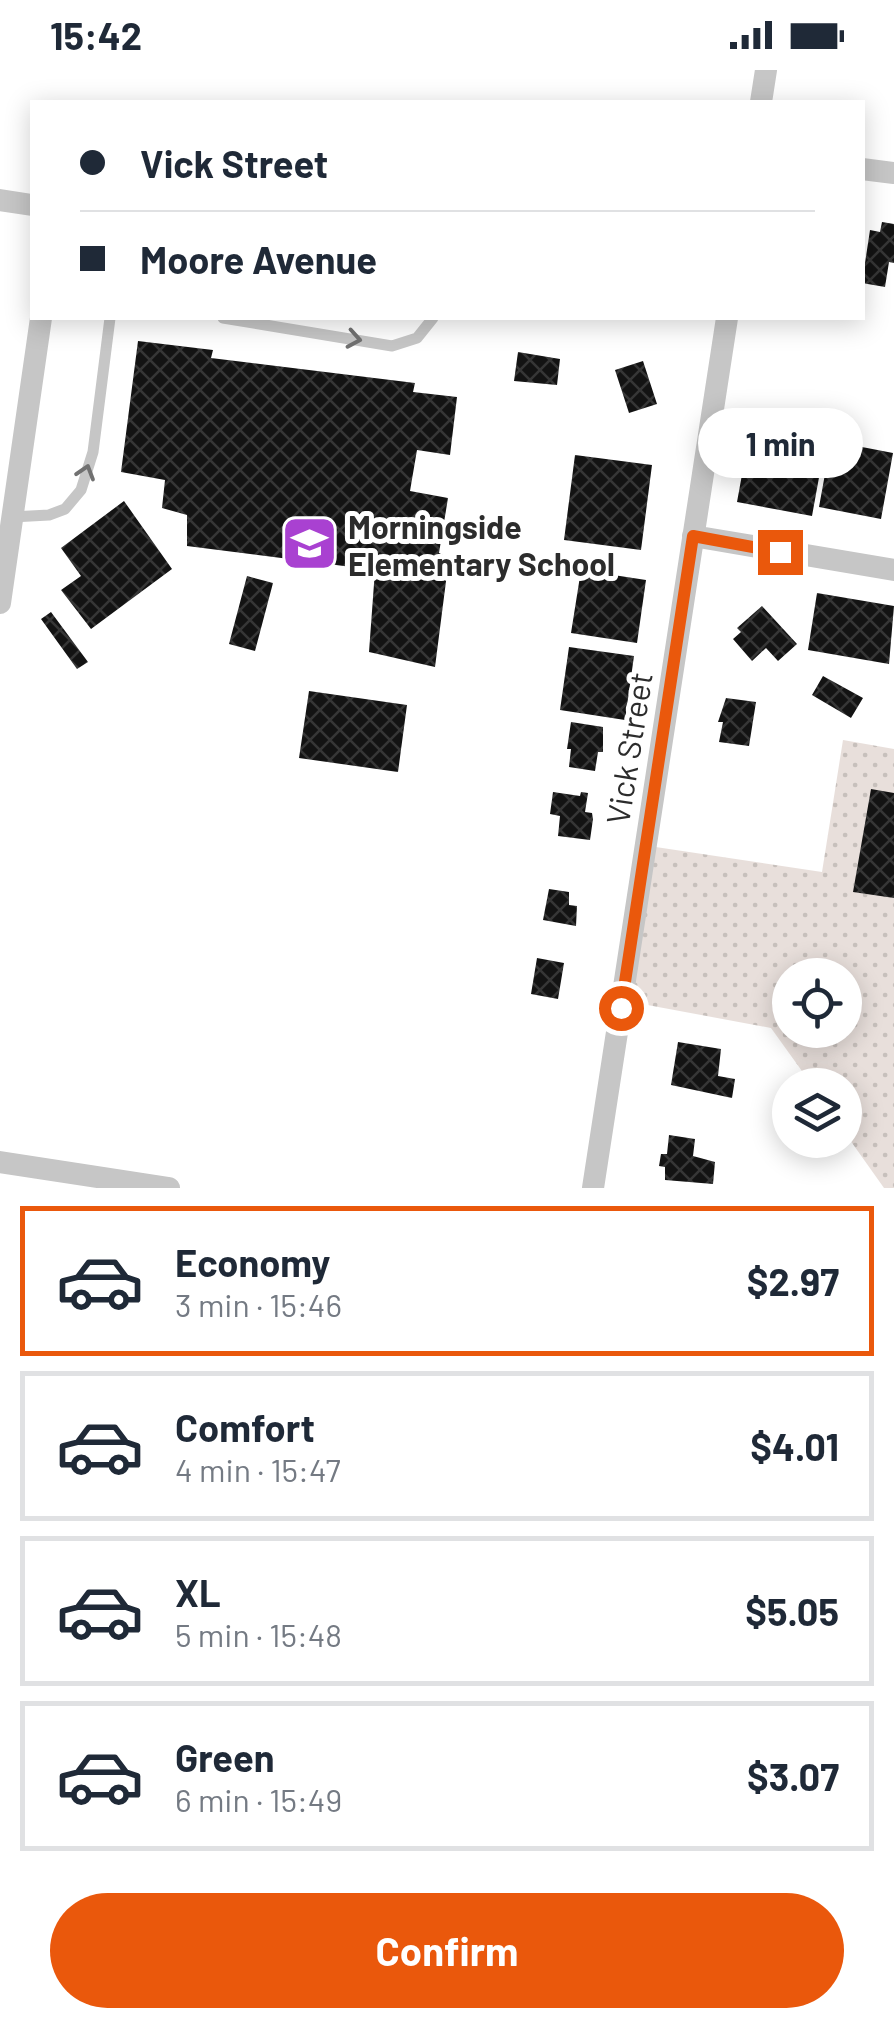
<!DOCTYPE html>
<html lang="en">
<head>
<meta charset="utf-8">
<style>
	:root { --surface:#fff; --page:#f2f2f3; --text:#1f2937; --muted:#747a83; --line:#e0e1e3; --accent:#ea580c }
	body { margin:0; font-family:Barlow,sans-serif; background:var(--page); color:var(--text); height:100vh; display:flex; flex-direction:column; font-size:38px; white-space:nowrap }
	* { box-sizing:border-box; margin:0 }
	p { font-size:32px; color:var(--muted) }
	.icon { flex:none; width:55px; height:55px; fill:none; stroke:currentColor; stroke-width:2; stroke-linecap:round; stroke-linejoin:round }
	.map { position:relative; height:1118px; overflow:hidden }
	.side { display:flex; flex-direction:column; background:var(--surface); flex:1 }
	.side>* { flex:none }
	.banner { position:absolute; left:30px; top:30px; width:835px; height:220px; border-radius:0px; box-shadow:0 5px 25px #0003; display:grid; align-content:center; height:220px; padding:0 50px; background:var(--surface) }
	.controls { position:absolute; left:772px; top:888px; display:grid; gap:20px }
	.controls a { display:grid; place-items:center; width:90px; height:90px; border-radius:50%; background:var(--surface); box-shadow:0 5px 25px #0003; font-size:50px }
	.end { position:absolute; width:45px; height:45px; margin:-22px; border:12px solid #ea580c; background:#fff; box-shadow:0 0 0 5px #fff }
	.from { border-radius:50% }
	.bubble { position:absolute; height:70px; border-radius:35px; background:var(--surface); box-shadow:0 5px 25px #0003; font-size:32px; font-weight:700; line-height:70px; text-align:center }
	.banner b { display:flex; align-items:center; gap:35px; height:95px; font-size:38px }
	.banner b+b { border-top:2px solid var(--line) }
	.banner i { width:25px; height:25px; background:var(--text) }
	ul { padding:18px 0 0; list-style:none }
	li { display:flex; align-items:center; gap:30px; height:150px; margin:0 20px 15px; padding:0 30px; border:5px solid var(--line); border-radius:0px }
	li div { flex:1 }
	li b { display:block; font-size:38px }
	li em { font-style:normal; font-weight:700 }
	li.current { border-color:var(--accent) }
	li>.icon { width:90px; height:90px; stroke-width:1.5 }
	.action { display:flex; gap:20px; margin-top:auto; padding:20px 50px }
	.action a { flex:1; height:115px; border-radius:60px; background:var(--accent); color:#fff; font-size:40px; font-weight:700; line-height:115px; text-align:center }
	.status { display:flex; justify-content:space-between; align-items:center; height:70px; padding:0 50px; background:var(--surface); direction:ltr }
	.status svg { height:28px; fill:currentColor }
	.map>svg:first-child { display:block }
	.park { fill:url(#park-dots); fill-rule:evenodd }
	.building { fill:url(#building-cross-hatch) }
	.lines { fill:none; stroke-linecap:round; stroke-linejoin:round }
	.lane { stroke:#c6c6c6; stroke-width:11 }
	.street { stroke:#c6c6c6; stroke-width:22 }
	.oneway { stroke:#717171 }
	.route { stroke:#ea580c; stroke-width:12 }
	.labels { text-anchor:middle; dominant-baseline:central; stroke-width:10; stroke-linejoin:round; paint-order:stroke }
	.poi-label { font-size:32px; font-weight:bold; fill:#2c2c2c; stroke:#fff; text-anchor:start }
	.street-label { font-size:32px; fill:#2c2c2c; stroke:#fff }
</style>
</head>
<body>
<div class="status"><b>15:42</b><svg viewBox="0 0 49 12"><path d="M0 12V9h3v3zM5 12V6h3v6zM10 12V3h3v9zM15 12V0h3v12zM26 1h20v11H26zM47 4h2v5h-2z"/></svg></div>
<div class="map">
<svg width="894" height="1118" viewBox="0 0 894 1118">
	<defs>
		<pattern id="park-dots" width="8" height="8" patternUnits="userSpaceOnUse" patternTransform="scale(2.5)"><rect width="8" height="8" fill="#e8dfdb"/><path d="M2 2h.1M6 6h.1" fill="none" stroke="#c7c0bc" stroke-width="1.8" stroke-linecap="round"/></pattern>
		<pattern id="building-cross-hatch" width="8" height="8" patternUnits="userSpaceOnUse" patternTransform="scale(2.5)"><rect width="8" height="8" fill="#131313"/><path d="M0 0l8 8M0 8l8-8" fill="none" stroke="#363636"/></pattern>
	</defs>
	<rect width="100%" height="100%" fill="#fff"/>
	<!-- park -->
	<path class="park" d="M843 670 894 679V1118H884L845 1063V1015H812L771 958 626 931 649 776 822 802ZM790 905H845V960H790Z"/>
	<!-- building -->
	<path class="building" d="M882 152 894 154V193L889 192 885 217 862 213 870 160 880 162Z
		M138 271 213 280 211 288 415 313 413 322 457 327 450 385 417 380 410 421 448 428 439 483 449 488 435 597 369 582 375 500 187 476V445L162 438 165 410 121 402Z
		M518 282 560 289 557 315 514 311Z
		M643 291 657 334 629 343 615 300Z
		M751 355 826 369 812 446 737 432Z
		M831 371 893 383 881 449 819 437Z
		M575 385 652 395 641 480 564 470Z
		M124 431 172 499 91 559 61 520 81 506 61 478Z
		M581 500 646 510 637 573 571 563Z
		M247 506 273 513 255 581 229 574Z
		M817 523 894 536 889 594 808 580Z
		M762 536 797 574 778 591 766 578 752 591 733 569 741 562 737 558Z
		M51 542 88 592 77 599 41 549Z
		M569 577 634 586 625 650 560 640Z
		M823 606 863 628 851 648 812 625Z
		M309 621 407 635 398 702 299 688Z
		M726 628 756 632 749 676 719 672 723 652H718Z
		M571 652 603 657V682H598L595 701 569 697 571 679H567Z
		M871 719 894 723V828L853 822Z
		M553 722 580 726 581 722 588 723 585 742 592 743 593 749 590 770 558 766 560 746 550 744Z
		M549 819 569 822V835L577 836 576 856 543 850Z
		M537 888 564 893 558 929 531 924Z
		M678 972 721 979 718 1006 735 1009 732 1028 671 1015Z
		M669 1065 695 1069 693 1086 715 1092 713 1114 665 1110V1097L659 1096 661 1084H667Z"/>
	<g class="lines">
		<!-- lane -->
		<path class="lane" d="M223 248 392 276 417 268 433 248
			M12 447 49 445 65 439 81 420 93 382 110 248"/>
		<!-- street -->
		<path class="street" d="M761 32 766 0
			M862 99 894 103
			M0 130 32 135
			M693 466 894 500
			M0 533 41 248
			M0 1092 169 1118
			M593 1118 727 248"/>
	</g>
	<!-- one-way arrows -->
	<defs><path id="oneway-chevron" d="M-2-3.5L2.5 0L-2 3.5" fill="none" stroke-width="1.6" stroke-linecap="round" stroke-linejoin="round" transform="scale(2.5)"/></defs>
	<g class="oneway">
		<use href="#oneway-chevron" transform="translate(354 269) rotate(10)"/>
		<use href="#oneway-chevron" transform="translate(86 402) rotate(-73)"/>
	</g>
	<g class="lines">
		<!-- route -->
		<path class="route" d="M621 938 693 466 780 482"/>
	</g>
	<!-- icons -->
	<defs>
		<symbol id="school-square" viewBox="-11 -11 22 22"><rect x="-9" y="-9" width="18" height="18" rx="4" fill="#a941d1" stroke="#fff"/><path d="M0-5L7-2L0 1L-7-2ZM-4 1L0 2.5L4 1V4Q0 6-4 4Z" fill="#fff"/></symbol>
	</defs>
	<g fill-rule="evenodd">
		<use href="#school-square" x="278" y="442" width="63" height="63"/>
	</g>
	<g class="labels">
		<!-- poi labels -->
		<g class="poi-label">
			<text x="348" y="456">Morningside<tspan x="348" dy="37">Elementary School</tspan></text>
		</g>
		<!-- street labels -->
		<g class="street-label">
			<text transform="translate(628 678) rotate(-81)">Vick Street</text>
		</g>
	</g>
</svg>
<div class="controls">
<a><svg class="icon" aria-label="locate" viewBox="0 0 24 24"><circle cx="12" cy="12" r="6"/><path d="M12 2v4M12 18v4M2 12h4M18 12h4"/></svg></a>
<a><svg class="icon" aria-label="layers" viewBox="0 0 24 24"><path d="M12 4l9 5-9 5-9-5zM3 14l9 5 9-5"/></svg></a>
</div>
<i class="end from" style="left:621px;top:938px"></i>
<i class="end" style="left:780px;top:482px"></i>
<div class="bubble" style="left:698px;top:338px;width:165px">1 min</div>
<div class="banner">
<b><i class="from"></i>Vick Street</b>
<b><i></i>Moore Avenue</b>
</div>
</div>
<section class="side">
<ul>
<li class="current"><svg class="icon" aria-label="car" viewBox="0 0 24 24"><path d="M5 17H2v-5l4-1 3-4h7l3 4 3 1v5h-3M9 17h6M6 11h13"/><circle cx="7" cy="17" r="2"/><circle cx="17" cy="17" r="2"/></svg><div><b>Economy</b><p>3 min · 15:46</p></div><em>$2.97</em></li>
<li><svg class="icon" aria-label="car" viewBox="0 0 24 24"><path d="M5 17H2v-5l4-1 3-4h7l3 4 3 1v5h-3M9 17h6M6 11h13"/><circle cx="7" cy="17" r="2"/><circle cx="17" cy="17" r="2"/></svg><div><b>Comfort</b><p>4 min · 15:47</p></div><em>$4.01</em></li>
<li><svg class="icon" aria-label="car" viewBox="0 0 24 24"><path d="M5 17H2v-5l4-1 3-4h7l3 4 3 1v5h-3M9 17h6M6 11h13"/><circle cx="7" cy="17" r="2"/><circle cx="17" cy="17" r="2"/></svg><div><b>XL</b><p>5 min · 15:48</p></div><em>$5.05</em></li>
<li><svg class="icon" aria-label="car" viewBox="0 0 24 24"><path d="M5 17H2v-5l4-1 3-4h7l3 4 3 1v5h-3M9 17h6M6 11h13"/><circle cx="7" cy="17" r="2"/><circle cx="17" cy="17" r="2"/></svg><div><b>Green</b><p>6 min · 15:49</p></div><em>$3.07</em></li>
</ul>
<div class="action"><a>Confirm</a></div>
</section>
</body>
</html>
